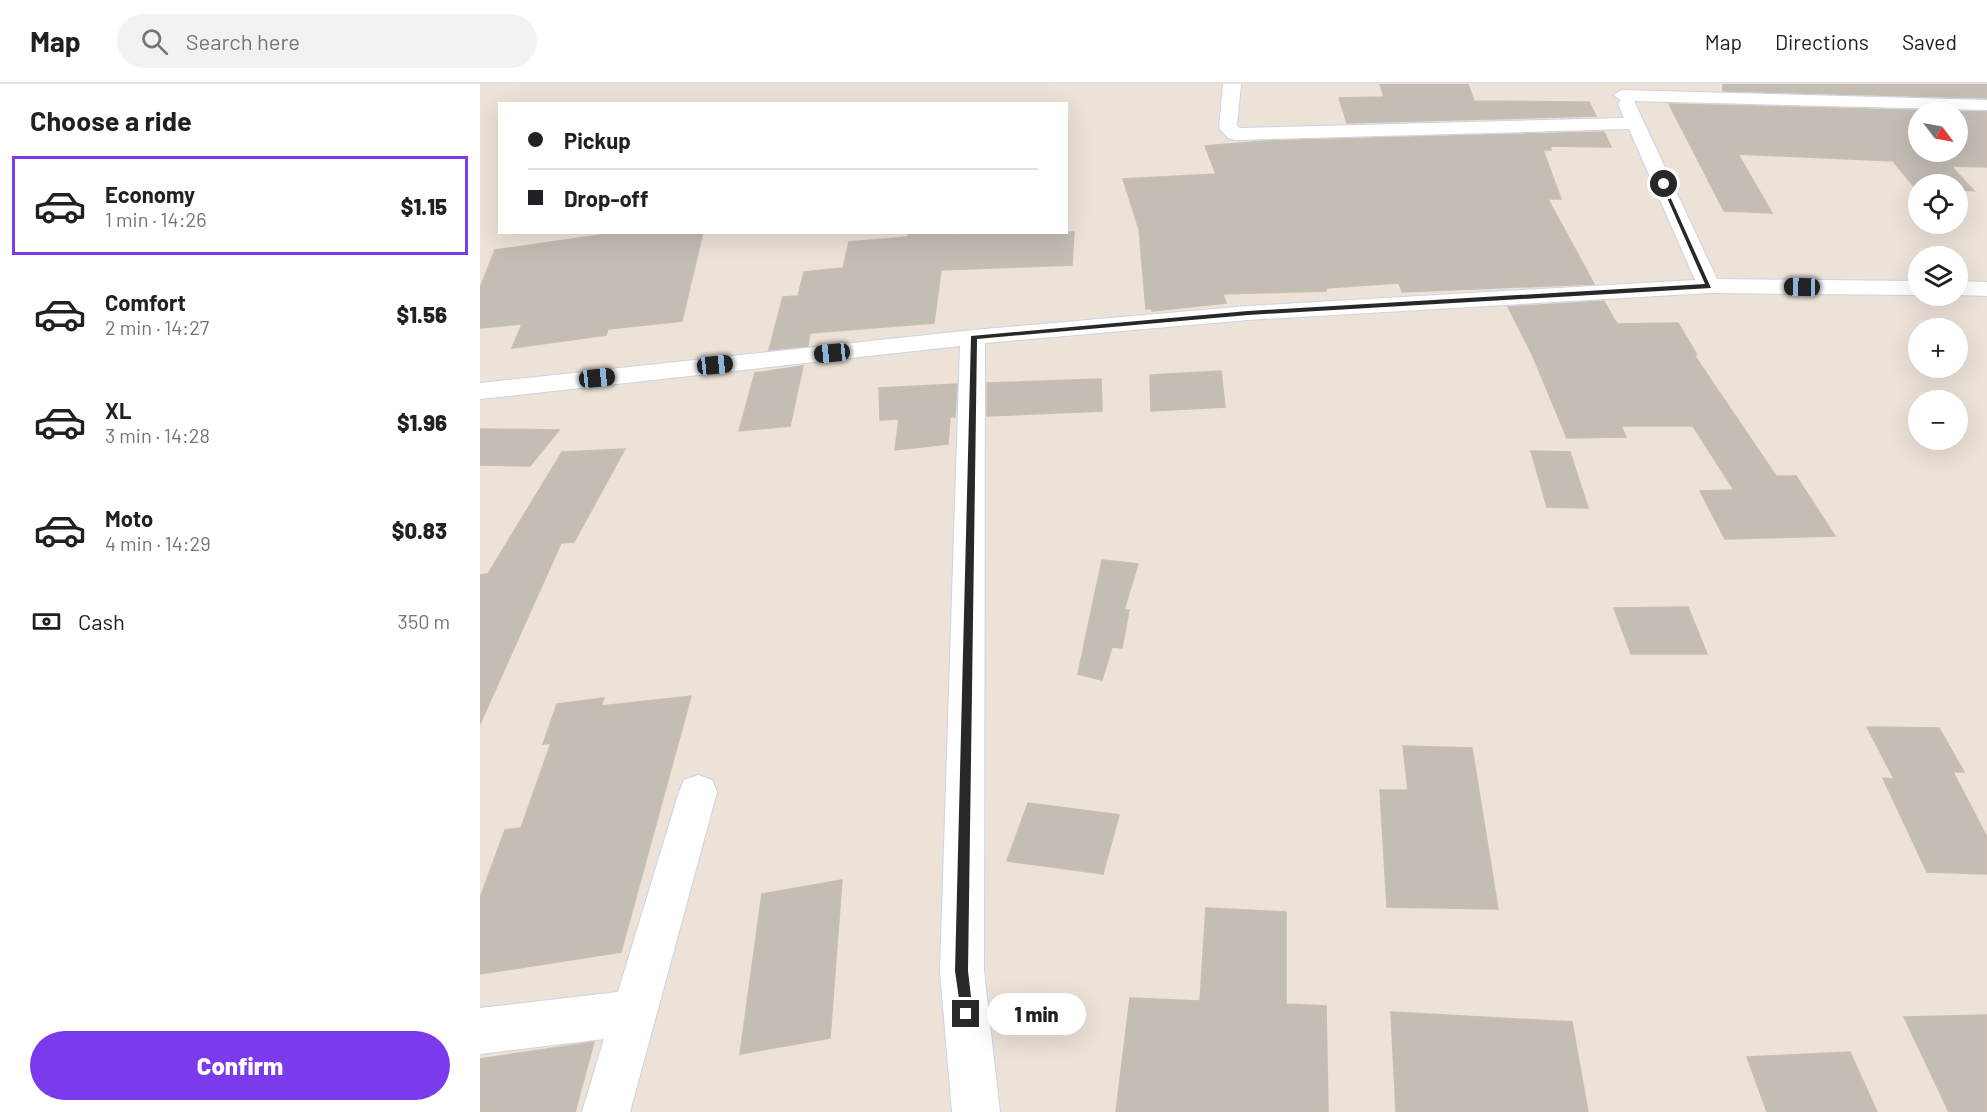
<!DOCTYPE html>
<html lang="en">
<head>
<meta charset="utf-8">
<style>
	:root { --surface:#fff; --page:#f2f2f2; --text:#202124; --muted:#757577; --line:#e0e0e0; --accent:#7c3aed }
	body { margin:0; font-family:Barlow,sans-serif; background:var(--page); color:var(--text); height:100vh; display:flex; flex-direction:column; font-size:22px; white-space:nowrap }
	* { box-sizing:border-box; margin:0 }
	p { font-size:20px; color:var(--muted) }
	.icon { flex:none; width:33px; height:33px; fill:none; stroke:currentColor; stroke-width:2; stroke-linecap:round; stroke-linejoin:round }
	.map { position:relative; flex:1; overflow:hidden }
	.drawer { display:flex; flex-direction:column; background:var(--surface); width:480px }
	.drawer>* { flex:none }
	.banner { position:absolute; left:18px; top:18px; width:570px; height:132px; border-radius:0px; box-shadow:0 6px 24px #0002; display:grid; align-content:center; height:132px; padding:0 30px; background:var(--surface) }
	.needle { width:39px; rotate:122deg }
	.controls { position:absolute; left:1428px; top:18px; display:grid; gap:12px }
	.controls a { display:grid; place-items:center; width:60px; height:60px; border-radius:50%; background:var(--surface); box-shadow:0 6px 24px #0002; font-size:30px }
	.end { position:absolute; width:27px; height:27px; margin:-14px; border:8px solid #282828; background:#fff; box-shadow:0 0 0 3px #fff }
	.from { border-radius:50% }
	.bubble { position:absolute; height:42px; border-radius:21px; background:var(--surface); box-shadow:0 6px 24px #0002; font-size:20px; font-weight:800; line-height:42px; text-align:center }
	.car { position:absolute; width:18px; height:36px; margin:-18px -9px; border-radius:8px; box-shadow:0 0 4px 2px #0007; background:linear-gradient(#222 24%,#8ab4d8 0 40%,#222 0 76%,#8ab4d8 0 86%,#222 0) }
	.banner b { display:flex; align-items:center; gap:21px; height:57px; font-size:22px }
	.banner b+b { border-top:2px solid var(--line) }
	.banner i { width:15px; height:15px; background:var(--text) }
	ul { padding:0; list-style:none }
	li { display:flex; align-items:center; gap:18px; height:99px; margin:0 12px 9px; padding:0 18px; border:3px solid transparent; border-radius:0px }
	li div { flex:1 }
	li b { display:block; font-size:22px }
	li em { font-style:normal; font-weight:800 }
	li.on { border-color:var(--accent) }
	li>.icon { width:54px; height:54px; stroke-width:1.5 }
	h2 { padding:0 30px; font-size:27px; line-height:72px }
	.pay { display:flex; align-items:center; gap:15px; height:66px; padding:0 30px; font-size:22px }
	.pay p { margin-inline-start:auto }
	.primary-button { display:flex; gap:12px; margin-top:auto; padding:12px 30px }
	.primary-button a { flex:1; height:69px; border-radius:36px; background:var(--accent); color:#fff; font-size:24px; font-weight:800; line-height:69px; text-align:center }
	header { display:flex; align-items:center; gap:36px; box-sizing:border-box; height:84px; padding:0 30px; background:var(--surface); border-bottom:2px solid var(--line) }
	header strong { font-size:28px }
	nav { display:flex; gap:33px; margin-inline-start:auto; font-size:21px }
	.search { width:420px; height:54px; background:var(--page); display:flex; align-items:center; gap:15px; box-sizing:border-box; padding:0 21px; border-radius:33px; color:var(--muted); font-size:22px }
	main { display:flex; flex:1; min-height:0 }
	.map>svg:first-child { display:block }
	.building { fill:#c3bdb4; stroke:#c8beb2; stroke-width:1.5; fill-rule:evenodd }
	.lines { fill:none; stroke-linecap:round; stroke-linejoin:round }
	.minor-casing { stroke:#cdd3e3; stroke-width:2 }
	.minor { fill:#fff; fill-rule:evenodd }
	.route { fill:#282828 }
</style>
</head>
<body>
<header>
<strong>Map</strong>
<div class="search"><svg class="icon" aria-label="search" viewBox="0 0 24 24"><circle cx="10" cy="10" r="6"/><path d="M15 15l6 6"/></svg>Search here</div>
<nav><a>Map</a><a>Directions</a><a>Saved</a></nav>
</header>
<main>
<section class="drawer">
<h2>Choose a ride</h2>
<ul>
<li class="on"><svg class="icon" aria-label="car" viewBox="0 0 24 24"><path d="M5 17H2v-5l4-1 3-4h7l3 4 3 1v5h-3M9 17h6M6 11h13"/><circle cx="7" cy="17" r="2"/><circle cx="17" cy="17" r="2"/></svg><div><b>Economy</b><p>1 min · 14:26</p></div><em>$1.15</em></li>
<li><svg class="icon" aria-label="car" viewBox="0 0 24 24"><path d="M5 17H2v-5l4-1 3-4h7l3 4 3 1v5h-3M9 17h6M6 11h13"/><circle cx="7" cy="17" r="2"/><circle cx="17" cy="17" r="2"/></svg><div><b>Comfort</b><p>2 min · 14:27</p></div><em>$1.56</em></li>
<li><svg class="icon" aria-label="car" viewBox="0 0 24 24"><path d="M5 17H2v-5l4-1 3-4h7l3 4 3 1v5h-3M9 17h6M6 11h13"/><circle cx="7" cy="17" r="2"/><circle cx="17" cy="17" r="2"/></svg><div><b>XL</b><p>3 min · 14:28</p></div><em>$1.96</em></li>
<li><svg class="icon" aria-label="car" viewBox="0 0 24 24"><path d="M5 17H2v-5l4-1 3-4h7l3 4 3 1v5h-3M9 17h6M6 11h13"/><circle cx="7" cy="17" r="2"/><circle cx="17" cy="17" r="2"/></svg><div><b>Moto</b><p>4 min · 14:29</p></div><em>$0.83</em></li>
</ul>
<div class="pay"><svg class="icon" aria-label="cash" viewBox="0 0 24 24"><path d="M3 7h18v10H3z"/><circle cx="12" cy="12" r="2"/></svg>Cash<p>350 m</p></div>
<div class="primary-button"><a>Confirm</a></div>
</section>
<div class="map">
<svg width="1507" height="1028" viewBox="0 0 1507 1028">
	<rect width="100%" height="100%" fill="#ece2d8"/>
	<!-- building -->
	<path class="building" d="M900 0H988L994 17 1109 18 1116 32 867 39 859 14 904 13Z
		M1243 0H1507V14L1243 7Z
		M1189 20 1507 28V83L1471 82 1494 107 1478 106V100H1438V105H1436L1413 77 1258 70 1292 129 1244 127ZM1438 28H1478V68H1438Z
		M1124 48 1131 63 1070 62 1071 66H1063L1081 115H1068L1114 200 922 208 919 199 846 204V207L743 210 746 219 672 227 671 224 666 225 659 145 643 95 736 90 725 62 785 57Z
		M141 148H223L202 237 128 245 126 251 32 264 42 240 0 244V204L15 166Z
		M428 148H474V151L594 148 592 181 461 186 454 239 330 249 328 262 289 266 303 213 318 212 324 188 363 184 369 158 428 153Z
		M1124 217 1137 240 1198 239 1217 271H1214L1296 392H1316L1355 452 1245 455 1220 407 1254 406 1213 342H1141L1146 353 1087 354 1052 270 1028 223Z
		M323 282 310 342 259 347 275 289Z
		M741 287 745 323 671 327 670 291Z
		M621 295 622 327 507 332V299Z
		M477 300 475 333H470L468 360 415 366 419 335 400 336 399 304Z
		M0 345 79 346 50 382 0 381Z
		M145 365 94 458 81 459 0 640V491L8 490 82 368Z
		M1051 367 1090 368 1108 424 1067 423Z
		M622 476 658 480 644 526H649L642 564 632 563 622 596 598 590Z
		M1208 523 1227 570H1151L1134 524Z
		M211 612 141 868 0 890V814L25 746 41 744 71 659 63 660 77 620 124 614 121 622Z
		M1387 643 1459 644 1484 688H1473L1507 753V790L1447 788 1403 694 1414 695Z
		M923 662 992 664 1018 825 907 823 900 706H928Z
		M548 719 639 731 623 790 527 777Z
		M362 796 350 954 260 970 282 810Z
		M726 824 806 828V920L846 922 848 1028H636L650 914 720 917Z
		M911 928 1092 938 1108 1028H916Z
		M1507 931V1028H1469L1424 933Z
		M114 958 95 1028H0V975Z
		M1370 968 1397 1028H1287L1267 973Z"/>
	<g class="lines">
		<defs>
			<path id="minor" d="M743 0H761L757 42 760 44 1144 34 1138 20 1141 16 1133 11 1142 6 1507 16V26L1154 17 1237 195 1438 197V211L1229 209 768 236 505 259 504 887 520 1028H472L460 887 480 262 0 315V299L493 246 768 222 1215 196 1149 45 755 56 748 54 739 44Z
				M1478 197 1507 198V212L1478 211Z
				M218 691 232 696 237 708 150 1028H102L124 955 0 970V924L138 908 199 708 204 696Z"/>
		</defs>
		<!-- minor casing -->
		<use href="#minor" class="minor-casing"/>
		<!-- minor -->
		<use href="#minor" class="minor"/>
	</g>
	<!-- route -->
	<path class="route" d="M1184 99 1231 204 768 231 497 255 488 887 493 930 491 935H482L475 887 491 252 768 227 1225 200 1181 100Z"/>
</svg>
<div class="controls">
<a><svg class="needle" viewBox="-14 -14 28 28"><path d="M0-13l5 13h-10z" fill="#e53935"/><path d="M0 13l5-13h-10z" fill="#757577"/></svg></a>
<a><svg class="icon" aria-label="locate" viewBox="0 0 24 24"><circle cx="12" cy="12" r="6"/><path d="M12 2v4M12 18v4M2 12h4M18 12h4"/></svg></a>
<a><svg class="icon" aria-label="layers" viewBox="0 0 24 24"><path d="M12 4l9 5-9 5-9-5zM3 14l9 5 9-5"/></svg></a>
<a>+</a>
<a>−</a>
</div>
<i class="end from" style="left:1184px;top:100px"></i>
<i class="end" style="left:486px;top:930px"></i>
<div class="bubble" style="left:507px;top:909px;width:99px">1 min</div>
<i class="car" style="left:1322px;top:203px;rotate:271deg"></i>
<i class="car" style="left:352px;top:269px;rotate:264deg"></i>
<i class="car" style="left:235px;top:281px;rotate:84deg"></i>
<i class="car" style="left:117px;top:294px;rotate:84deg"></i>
<div class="banner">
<b><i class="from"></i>Pickup</b>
<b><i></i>Drop-off</b>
</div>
</div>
</main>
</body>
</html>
